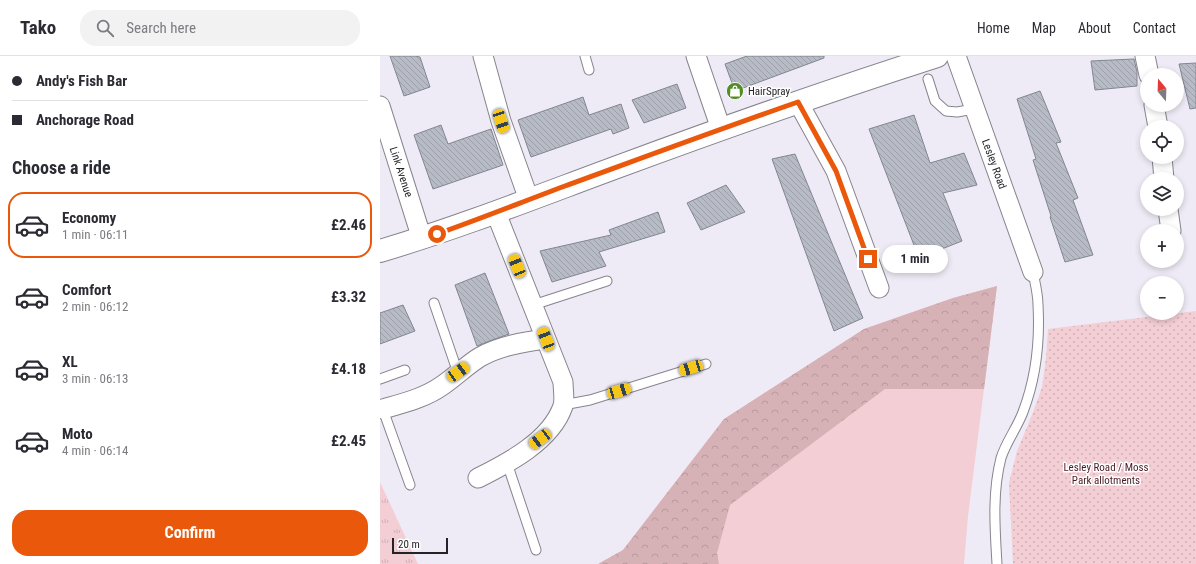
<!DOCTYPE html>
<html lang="en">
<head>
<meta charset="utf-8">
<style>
	:root { --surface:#fff; --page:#f2f2f3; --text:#2b2b33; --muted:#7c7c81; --line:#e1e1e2; --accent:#ea580c }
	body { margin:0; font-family:"Roboto Condensed",sans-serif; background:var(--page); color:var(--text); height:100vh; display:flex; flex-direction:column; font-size:15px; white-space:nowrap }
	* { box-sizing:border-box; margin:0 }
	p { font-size:13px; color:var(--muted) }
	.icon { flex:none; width:22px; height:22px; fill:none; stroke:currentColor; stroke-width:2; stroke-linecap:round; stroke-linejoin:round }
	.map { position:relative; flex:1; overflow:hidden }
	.sheet { display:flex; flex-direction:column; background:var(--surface); width:380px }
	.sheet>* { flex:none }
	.guide { display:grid; align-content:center; height:88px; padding:0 12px; background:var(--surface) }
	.needle { width:26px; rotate:341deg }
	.controls { position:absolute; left:760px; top:12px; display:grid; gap:8px }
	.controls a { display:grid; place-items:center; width:44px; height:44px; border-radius:50%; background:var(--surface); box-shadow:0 2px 6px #0003; font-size:20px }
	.scale { position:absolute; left:12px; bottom:10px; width:56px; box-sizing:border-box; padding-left:4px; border:2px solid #242327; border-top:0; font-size:11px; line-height:14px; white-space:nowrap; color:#242327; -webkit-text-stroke:3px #fff; paint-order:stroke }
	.end { position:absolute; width:18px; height:18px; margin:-9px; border:5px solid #ea580c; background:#fff; box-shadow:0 0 0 2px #fff }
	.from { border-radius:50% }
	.bubble { position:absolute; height:28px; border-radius:14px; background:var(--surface); box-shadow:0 2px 6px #0003; font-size:13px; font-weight:700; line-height:28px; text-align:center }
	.car { position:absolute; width:12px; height:24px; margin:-12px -6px; border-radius:5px; box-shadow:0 0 3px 1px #0007; background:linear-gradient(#f5c518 24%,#345 0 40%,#f5c518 0 76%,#345 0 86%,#f5c518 0) }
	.guide b { display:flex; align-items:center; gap:14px; height:38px; font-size:15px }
	.guide b+b { border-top:1px solid var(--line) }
	.guide i { width:10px; height:10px; background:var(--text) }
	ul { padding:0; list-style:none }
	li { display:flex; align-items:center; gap:12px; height:66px; margin:0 8px 6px; padding:0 4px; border:2px solid transparent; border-radius:16px }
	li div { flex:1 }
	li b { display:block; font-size:15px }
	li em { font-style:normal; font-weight:700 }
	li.current { border-color:var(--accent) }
	li>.icon { width:36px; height:36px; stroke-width:1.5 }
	h2 { padding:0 12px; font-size:18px; line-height:48px }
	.primary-button { display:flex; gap:8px; margin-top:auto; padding:8px 12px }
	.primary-button a { flex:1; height:46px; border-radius:16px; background:var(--accent); color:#fff; font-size:16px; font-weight:700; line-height:46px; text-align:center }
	header { display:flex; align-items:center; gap:24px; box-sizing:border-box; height:56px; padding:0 20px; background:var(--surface); border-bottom:1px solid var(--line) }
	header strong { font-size:19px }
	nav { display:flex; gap:22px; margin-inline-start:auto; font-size:14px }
	.search { width:280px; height:36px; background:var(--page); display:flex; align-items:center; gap:10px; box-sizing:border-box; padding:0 14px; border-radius:16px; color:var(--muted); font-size:15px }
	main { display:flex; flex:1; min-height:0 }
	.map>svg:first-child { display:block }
	.grass { fill:#f3ced4 }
	.forest { fill:url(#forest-crowns) }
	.park { fill:url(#park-tufts) }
	.garden { fill:url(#garden-dots) }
	.building { fill:url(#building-back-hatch); stroke:#828690 }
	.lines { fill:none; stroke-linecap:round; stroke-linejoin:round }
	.lane-casing { stroke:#87848d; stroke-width:11 }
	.street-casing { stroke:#87848d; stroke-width:21 }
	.secondary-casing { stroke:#87848d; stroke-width:24 }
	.lane { stroke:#fff; stroke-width:9 }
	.street { stroke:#fff; stroke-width:19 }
	.secondary { stroke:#fff; stroke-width:22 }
	.route { stroke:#ea580c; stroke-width:5 }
	.labels { text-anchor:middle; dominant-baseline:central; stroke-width:3; stroke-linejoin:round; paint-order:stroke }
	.poi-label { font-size:11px; fill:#242327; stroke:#fff; text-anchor:start }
	.street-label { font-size:11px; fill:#242327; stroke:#fff }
	.park-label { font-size:11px; fill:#4b1b26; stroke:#fff }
</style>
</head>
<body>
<header>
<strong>Tako</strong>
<div class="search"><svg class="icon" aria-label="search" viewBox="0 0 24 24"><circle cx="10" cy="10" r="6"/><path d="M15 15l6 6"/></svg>Search here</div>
<nav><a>Home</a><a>Map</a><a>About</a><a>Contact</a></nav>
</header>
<main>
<section class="sheet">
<div class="guide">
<b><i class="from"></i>Andy's Fish Bar</b>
<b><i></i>Anchorage Road</b>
</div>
<h2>Choose a ride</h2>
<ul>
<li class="current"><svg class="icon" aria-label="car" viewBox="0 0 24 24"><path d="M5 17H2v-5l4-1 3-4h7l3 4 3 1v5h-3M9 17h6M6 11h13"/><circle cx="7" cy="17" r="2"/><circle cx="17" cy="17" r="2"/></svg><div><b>Economy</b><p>1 min · 06:11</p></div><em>£2.46</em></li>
<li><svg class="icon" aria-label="car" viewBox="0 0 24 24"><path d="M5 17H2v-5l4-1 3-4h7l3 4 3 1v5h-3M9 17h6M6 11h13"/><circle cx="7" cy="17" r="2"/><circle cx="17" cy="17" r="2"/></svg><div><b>Comfort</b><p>2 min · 06:12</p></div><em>£3.32</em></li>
<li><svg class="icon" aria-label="car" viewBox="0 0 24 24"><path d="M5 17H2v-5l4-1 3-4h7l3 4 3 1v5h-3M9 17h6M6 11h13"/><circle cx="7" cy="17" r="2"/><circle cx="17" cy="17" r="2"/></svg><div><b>XL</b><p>3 min · 06:13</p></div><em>£4.18</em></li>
<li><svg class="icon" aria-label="car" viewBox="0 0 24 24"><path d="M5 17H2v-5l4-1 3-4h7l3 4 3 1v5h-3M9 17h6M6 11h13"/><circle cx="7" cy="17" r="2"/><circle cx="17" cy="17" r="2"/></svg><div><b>Moto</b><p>4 min · 06:14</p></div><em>£2.45</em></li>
</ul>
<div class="primary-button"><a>Confirm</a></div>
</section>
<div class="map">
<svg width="816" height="508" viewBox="0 0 816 508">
	<defs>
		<pattern id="forest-crowns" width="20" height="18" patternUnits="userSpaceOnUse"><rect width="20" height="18" fill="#d6b2b7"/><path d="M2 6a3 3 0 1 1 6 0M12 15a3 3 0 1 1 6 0" fill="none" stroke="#b8999d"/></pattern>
		<pattern id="park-tufts" width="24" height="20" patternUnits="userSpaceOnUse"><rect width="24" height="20" fill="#f3ced4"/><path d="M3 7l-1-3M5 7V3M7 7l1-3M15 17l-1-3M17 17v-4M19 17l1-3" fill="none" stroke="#d0b1b6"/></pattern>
		<pattern id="garden-dots" width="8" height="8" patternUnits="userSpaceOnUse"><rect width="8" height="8" fill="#f3ced4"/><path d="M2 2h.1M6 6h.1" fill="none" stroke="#d0b1b6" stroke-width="1.8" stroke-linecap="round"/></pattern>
		<pattern id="building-back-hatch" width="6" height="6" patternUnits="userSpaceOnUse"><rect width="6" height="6" fill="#b7bbc5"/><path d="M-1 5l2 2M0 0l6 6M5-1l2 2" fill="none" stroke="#9da0a9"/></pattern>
	</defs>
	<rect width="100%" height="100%" fill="#efebf6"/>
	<!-- grass -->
	<path class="grass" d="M617 230 588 460 584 508H218L243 494 344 363 484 273 573 242Z"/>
	<!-- forest -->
	<path class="forest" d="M617 230 604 333H505L350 449 337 497 339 508H218L243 494 344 363 484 273 573 242Z"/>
	<!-- park -->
	<path class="park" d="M0 426 38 508H0Z"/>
	<!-- garden -->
	<path class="garden" d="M816 255V508H633L629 427 637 395 652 359 662 331 666 302 668 273Z"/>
	<!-- building -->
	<path class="building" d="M10 0H35L40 1 50 31 24 40Z
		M367 0H444V2L355 35 345 8Z
		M754 3 757 16V30L715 34 711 5Z
		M816 7V52L810 53 799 8Z
		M297 28 306 52 264 67 252 44Z
		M660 35 681 86 676 87 698 142 693 144 713 199 685 206 670 161 671 160 653 104 656 103 637 43Z
		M203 41 209 59 241 48 249 72 233 78 231 73 151 101 138 64Z
		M534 59 550 107 584 97 597 129 563 137 582 185 539 202 489 73Z
		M61 69 68 88 111 73 123 109 53 133 34 79Z
		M415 98 483 262 454 275 392 103Z
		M346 129 365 156 321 174 307 147Z
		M278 156 285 176 219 196 226 210 172 226 160 195 231 179 229 174Z
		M105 217 129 278 112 284 97 290 75 229Z
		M23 249 35 275 0 288V257Z"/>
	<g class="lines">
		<defs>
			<path id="lane" d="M205 0 209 14
				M548 23 555 45 566 55 577 56 594 53
				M54 247 78 317
				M153 249 227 225
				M0 323 25 314
				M183 349 210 344 326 308
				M2 351 30 429
				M127 407 156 494
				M617 508C615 473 612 437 621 402 626 386 637 372 643 356 656 322 660 285 658 249 658 238 655 227 653 216"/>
			<path id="street" d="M103 0 121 65 149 144
				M316 0 341 73
				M576 0 653 216
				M765 0 769 19
				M418 46 456 115 499 232
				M774 49 778 71
				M0 50 42 183
				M782 101 784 123
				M788 153 791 175
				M3 353C24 347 45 342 63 329 76 320 87 309 100 301 120 290 143 286 166 283
				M98 422C128 407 171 385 183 350 185 343 183 333 183 326L116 157"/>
			<path id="secondary" d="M0 195C84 170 166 137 248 107 351 69 454 33 557 0"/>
		</defs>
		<!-- lane casing -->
		<use href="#lane" class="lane-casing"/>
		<!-- street casing -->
		<use href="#street" class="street-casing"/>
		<!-- secondary casing -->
		<use href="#secondary" class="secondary-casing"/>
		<!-- lane -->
		<use href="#lane" class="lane"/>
		<!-- street -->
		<use href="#street" class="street"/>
		<!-- secondary -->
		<use href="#secondary" class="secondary"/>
	</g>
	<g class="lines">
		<!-- route -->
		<path class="route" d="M57 178C100 163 142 146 185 130 262 102 340 73 418 46L456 115 488 203"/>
	</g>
	<!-- icons -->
	<defs>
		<symbol id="shop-disc" viewBox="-11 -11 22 22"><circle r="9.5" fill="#548c28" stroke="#fff"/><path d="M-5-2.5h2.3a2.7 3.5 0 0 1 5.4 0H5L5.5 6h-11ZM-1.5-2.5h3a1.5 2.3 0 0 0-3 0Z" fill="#fff"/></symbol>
	</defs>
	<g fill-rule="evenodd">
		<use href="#shop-disc" x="345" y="25" width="20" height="20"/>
	</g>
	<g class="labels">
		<!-- poi labels -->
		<g class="poi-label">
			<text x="368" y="35">HairSpray</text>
		</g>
		<!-- street labels -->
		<g class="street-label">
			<text transform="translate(614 108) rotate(70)">Lesley Road</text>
			<text transform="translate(21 116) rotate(72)">Link Avenue</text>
		</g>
		<!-- park labels -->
		<g class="park-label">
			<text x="726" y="411">Lesley Road / Moss<tspan x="726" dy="13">Park allotments</tspan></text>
		</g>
	</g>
</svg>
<div class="controls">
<a><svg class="needle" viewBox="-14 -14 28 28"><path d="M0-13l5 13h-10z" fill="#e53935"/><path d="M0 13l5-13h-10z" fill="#7c7c81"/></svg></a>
<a><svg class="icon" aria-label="locate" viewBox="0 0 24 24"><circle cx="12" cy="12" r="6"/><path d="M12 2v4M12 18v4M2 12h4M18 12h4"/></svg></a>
<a><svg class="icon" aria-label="layers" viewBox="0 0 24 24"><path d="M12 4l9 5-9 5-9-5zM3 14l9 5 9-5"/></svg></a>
<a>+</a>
<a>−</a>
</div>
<div class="scale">20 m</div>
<i class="end from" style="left:57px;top:178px"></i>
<i class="end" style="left:488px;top:203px"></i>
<div class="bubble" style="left:502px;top:189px;width:66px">1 min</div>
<i class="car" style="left:121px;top:65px;rotate:162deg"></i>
<i class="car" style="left:137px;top:210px;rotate:338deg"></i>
<i class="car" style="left:166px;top:283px;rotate:339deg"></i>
<i class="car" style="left:311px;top:312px;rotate:253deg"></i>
<i class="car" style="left:78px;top:316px;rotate:55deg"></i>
<i class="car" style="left:239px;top:335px;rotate:73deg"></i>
<i class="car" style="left:160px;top:383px;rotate:233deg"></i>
</div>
</main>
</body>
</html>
